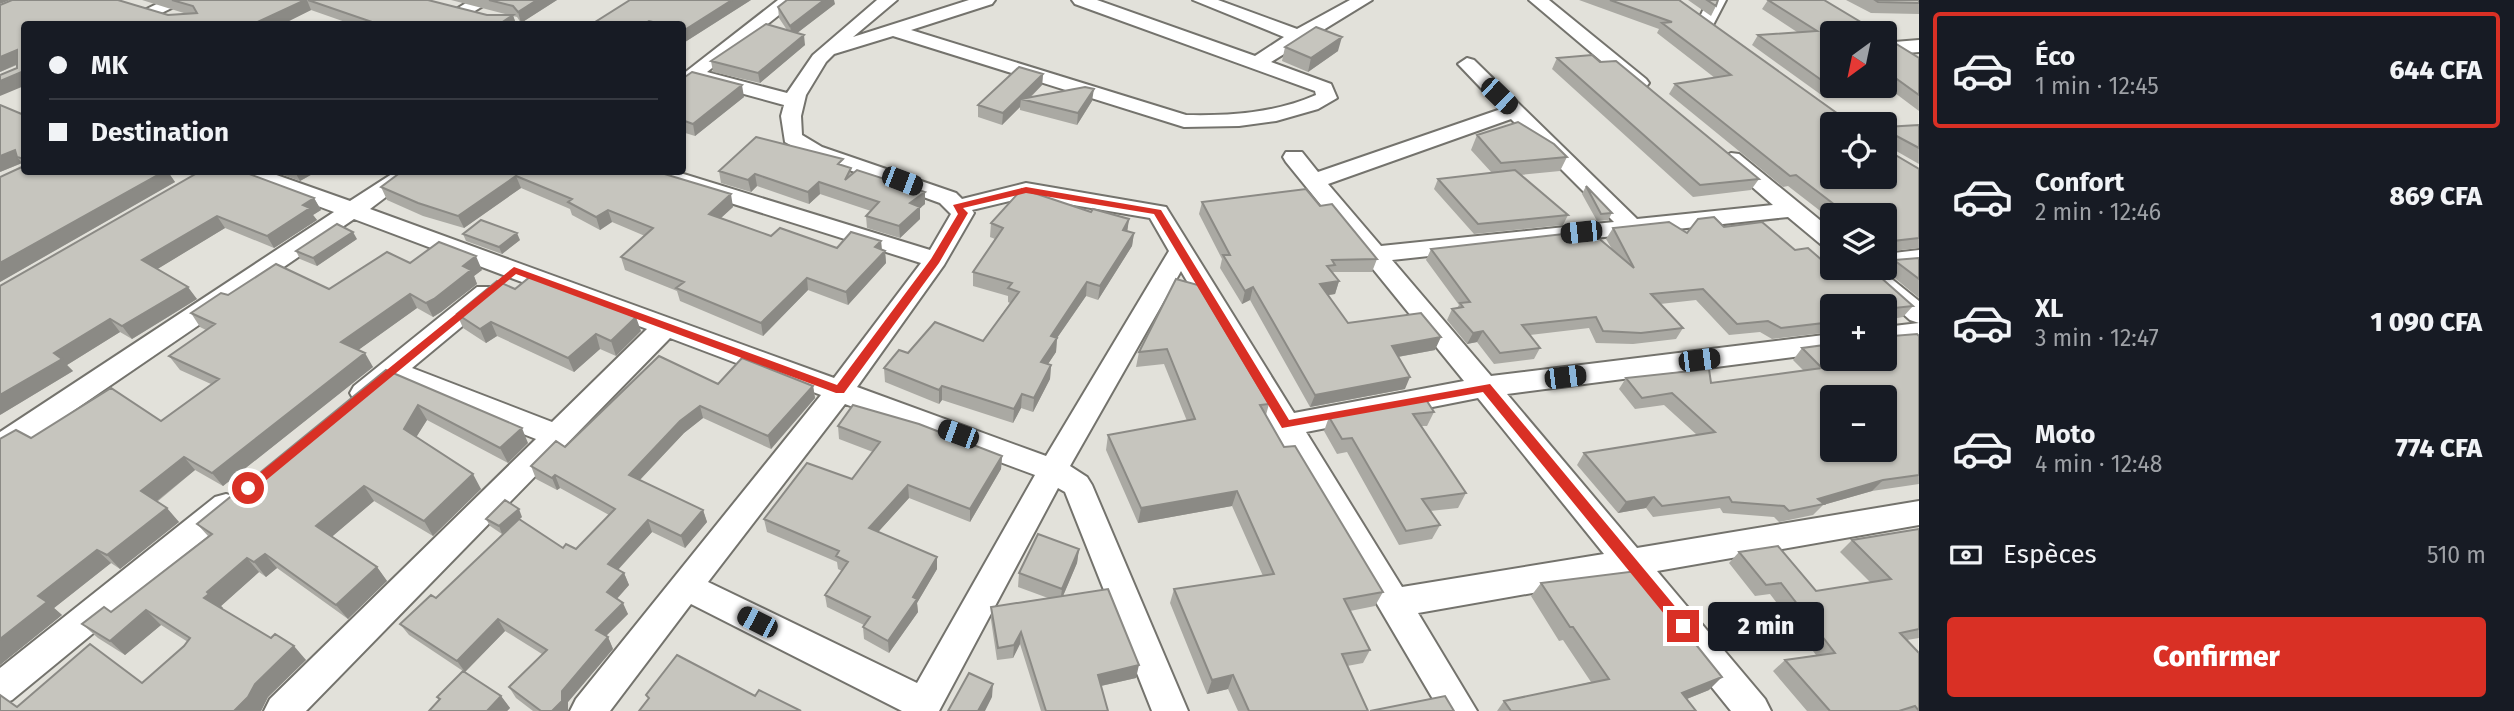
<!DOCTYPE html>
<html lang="fr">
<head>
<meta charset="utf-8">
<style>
	:root { --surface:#171b24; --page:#242831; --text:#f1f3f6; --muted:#9ea1a6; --line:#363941; --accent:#d93025 }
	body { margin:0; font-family:"Fira Sans",sans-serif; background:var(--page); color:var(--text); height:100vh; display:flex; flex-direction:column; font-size:26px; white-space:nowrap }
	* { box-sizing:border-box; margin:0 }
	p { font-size:23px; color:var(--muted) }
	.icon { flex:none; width:38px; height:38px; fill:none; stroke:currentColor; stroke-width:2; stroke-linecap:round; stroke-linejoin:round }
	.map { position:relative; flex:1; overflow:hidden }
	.side { display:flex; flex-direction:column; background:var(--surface); width:595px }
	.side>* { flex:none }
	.top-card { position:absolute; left:21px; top:21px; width:665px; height:154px; border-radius:7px; box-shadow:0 2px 5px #0004; display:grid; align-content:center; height:154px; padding:0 28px; background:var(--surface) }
	.needle { width:46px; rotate:213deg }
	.buttons { position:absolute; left:1820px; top:21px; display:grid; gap:14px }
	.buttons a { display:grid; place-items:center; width:77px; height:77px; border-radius:7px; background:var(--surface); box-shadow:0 2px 5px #0004; font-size:35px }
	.end { position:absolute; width:32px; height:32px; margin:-16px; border:9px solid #d93025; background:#fff; box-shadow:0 0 0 4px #fff }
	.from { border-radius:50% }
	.bubble { position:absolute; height:49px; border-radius:7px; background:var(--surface); box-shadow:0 2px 5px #0004; font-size:23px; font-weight:800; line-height:49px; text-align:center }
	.car { position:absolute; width:21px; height:42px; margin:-21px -10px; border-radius:9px; box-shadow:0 0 5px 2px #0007; background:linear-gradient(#222 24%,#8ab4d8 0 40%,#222 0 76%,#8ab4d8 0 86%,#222 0) }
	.top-card b { display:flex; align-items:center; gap:24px; height:66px; font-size:26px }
	.top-card b+b { border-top:2px solid var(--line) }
	.top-card i { width:18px; height:18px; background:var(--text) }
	ul { padding:12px 0 0; list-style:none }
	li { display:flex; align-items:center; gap:21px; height:116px; margin:0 14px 10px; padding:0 14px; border:4px solid transparent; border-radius:7px }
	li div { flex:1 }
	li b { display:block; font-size:26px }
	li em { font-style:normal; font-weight:800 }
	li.on { border-color:var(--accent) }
	li>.icon { width:63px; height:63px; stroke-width:1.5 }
	.pay { display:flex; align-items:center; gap:18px; height:77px; padding:0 28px; font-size:26px }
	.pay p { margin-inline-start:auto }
	.button { display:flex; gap:14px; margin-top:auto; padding:14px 28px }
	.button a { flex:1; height:80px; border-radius:7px; background:var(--accent); color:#fff; font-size:28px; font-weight:800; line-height:80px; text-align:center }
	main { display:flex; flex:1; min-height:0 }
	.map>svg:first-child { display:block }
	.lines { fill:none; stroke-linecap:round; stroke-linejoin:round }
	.street-casing { stroke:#74736d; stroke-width:4 }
	.street { fill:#fff; fill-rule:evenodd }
	.wall { fill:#aaa9a3 }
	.shaded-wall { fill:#8b8a85 }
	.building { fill:#c6c5be; stroke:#8b8a85; stroke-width:2; fill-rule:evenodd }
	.route { fill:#d93025 }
</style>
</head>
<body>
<main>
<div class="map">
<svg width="1919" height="711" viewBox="0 0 1919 711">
	<rect width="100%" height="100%" fill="#e2e1da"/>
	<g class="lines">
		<defs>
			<path id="street" d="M165 0H188L139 24H116Z
				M471 0H493L453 24H432Z
				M778 0H798L707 72 787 93 813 55 877 0H897L853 37 969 0H995L992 4 911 30 1186 115C1230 116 1275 113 1316 95L1315 91 1075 4 1072 0H1097L1255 56 1284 37 1193 0H1218L1297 29 1350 0H1372L1271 62 1331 84 1337 98 1318 109 1276 121 1239 126 1184 127 893 36 834 54 826 62 806 95 801 116 802 135 822 147 956 193 962 199 1026 183 1166 207 1294 413 1464 381 1286 162 1283 157 1286 152H1302L1318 172 1501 109 1458 64 1467 58 1474 60 1637 219 1773 205 1720 159 1731 153 1739 154 1832 230V249L1824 247 1788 217 1392 260 1491 376 1832 334V352L1507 394 1637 548 1919 501V525L1657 571 1765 699 1771 711H1731L1623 577 1418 613 1477 711H1440L1181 271 1070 466 1087 477 1092 485 1188 711H1152L1065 492 1058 488 939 711H902L691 604 610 711H570L576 699 821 395 670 338 306 711H264L270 699 536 439 395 383C382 393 372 405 354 400L350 393 354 386 477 287H495L498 293 495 299 412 368 552 422 647 329 354 219 10 454 0 457V432L334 212 241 177 239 172H268L350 201 395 172H419L370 209 834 378 921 263 648 177 645 172H677L930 250 951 214 940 203 808 155 785 142 781 116 784 105 700 82 698 79 686 78 683 74ZM1511 119 1614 222 1381 246 1328 184ZM1026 197 1150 218 1169 251 1046 456 857 387 944 265 974 213 972 210ZM1478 398 1604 554 1402 587 1306 432ZM845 404 1035 475 917 683 708 582Z
				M1529 0H1549L1646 79 1649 83 1646 87H1632Z
				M1708 0H1726L1712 27 1706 28 1697 23Z
				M1919 40V52L1894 54 1885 48 1894 42Z
				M1919 250V266L1878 268 1919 301V323L1910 320 1851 268H1885V254Z
				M1919 323V341L1885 345V327Z
				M226 494 237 497 241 506 237 515 12 700 0 705V668L215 497Z"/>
		</defs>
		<!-- street casing -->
		<use href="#street" class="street-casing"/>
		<!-- street -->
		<use href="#street" class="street"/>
	</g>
	<!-- wall -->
	<path class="wall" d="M142 0H428L487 15H509L451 0H557L521 23 517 17 513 16 516 24H351L311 10 283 24H24L17 68V65L0 72V5L168 15 187 14Z
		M751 0 685 42 682 41V24H592Z
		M1579 0H1679L1832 177 1885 127 1919 125V164L1891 148 1892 153 1919 169V248L1892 251 1891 254 1885 262V215H1832V220L1788 186 1783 187 1669 94 1675 84 1715 78 1657 33 1659 29Z
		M1688 0H1718L1716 6 1711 16Z
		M1768 0 1832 33V86H1885V37L1919 58V111L1887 87 1820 94 1752 45 1758 35 1797 32 1762 9Z
		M1846 0H1919V14L1871 13Z
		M835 4 797 33 805 45 760 83 713 72 711 61 787 30 779 18 778 7Z
		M1285 47 1338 51 1308 72 1282 61Z
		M1557 58 1759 179 1751 190 1693 197 1552 69Z
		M1043 74 1042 85 1031 97 1092 101 1077 125 1020 110V107L1002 125 978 117V105Z
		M682 79 744 97 695 136 682 132Z
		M24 115V172H168L175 182 0 282V177L24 166 22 163 0 172Z
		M1477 135 1567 157 1560 171 1520 175 1568 215 1563 225 1474 234 1434 189 1438 179 1492 173 1471 150Z
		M844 166 852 174 925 204 920 208V219L900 238 867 228 866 216 871 211 820 194 809 204 757 186 751 192 721 183 719 171Z
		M199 172 314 198 321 210 313 215 317 220 274 248 225 228 157 269 197 299 132 339 120 332 67 365 73 371 0 415Z
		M274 172H316L300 181Z
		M401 172H658L733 207 721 218 771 236 837 248 881 241 882 250 885 251 886 263 848 305 808 290 763 336 680 301 677 291 625 270 621 257 645 236 612 222 600 230 572 215 570 209 521 188 464 228 423 216 387 200 381 187Z
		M1586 186 1612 213 1608 220 1597 221 1582 194Z
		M1202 202 1320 206 1377 259 1372 272H1333L1339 281 1335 294 1328 295 1348 323 1435 350 1398 357 1405 389 1310 407 1250 300 1242 304 1220 268 1222 259 1199 214Z
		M1091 212 1129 219 1127 231 1134 233 1132 246 1098 300 1086 296 1057 338 1056 352 1048 364 1051 365 1050 379 1033 412 1021 408 1013 423 942 400 939 404 885 382 884 368 908 353 983 341 1010 303 1008 302V296L973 286V272L995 239 990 237 991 223Z
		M1724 227 1795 250 1824 262 1913 306 1903 317 1892 319 1893 336H1919V484L1872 491 1823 505 1813 515 1779 522 1774 517 1723 513 1720 508 1653 517 1646 508 1618 513 1577 465 1584 453 1697 435 1664 405 1635 409 1619 389 1626 378 1711 383 1804 371 1793 360 1802 348 1885 359 1832 306V332L1772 339 1760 332 1729 335 1696 300 1660 304 1683 328 1676 339 1633 344 1596 343 1589 328 1530 335 1540 348 1534 359 1494 364 1477 342 1467 344 1447 320 1452 309 1457 308 1459 305 1426 260 1431 249H1612L1606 239 1613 228 1687 233Z
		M463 234 520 240 502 254 466 241Z
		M357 239 317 266 300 259 296 251Z
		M1919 258V298L1885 270 1894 260Z
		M410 263 482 270 474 276 477 284 441 312 433 317 417 308 358 350 373 367 223 486 195 470 157 502 179 522 120 569 111 563 54 608 62 615 0 665V439L31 438 161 421 211 384 180 370 169 356 206 330 200 327 191 313 228 295 329 289Z
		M1176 279 1269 404 1266 415 1284 447 1383 592 1375 606 1350 611 1370 650 1363 663 1347 666 1368 711H1238L1228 689 1207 694 1170 603 1174 589 1263 576 1232 506 1138 523 1106 450 1108 435 1187 421 1164 364 1136 367 1139 352Z
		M515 289 641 331 616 356 600 349 574 372 497 336 486 343 463 328 457 314Z
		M386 370 528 443 508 463 427 420 416 437 481 489 433 536 374 501 332 536 377 567 387 581 348 619 277 568 266 577 259 572 221 606 223 608 221 609 306 660 268 697 261 711H0L142 683 184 646 188 642 161 625 125 655 98 638 82 624 111 612 208 536 197 524Z
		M718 384 813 386 815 398 771 449 703 418 684 433 640 480 703 510 707 522 685 548 652 532 618 570 624 573 629 585 617 599 628 614 606 636 608 637 613 649 568 702V711H533L516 698 509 687 542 654 505 631 465 672 501 696 510 708 507 711H429L439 700 437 697 463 671 409 635 400 624 436 598 513 525 502 534 490 526 486 519 522 517 519 519 563 548 576 549 609 515 560 488 557 490 536 479 531 466 565 447Z
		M1434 412 1427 426H1421L1466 493 1458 508 1430 511 1440 525 1432 539 1399 545 1347 452 1337 454 1324 431 1329 417Z
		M838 426 1002 456 1001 469 970 522 909 498 878 532 937 569 917 603 918 612 889 653 864 639 863 627 864 625 827 607 825 595 842 571 838 569 837 562 767 532 764 519 852 479 873 452 839 439Z
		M1919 529V638L1907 640 1919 711H1807L1773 671 1785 660 1816 655 1770 594 1755 596 1729 563 1739 552 1816 591 1870 582 1840 552 1852 540Z
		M1079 549 1077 563 1063 596 1136 678 1101 686 1108 711H1041L1020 644 1013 658 997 660 991 620V607L1048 598 1018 587 1019 573Z
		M1541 583 1709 690 1687 699 1696 711H1497L1504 701 1591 682 1563 640 1559 641 1531 596Z"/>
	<!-- shaded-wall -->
	<path class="shaded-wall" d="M0 0H10L0 4Z
		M305 0H307L311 10 283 24H253Z
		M537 0H557L521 23 518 12Z
		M732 0H751L685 42 683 31Z
		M824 0H834L835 4 792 37 790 26Z
		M513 15 516 24 504 21Z
		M804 35 805 45 760 83 758 73Z
		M1342 37 1338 51 1308 72 1311 58Z
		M17 50 24 61 0 72V57Z
		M24 71V86L0 96V81Z
		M1043 74 1042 85 1027 100 1021 99 1020 107 1002 125 1003 113Z
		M742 85 744 97 695 136 693 124Z
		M1094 89 1092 101 1077 125 1078 113Z
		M15 150 17 157 22 163 0 172V156Z
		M163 172H168L175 182 0 282V263Z
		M295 172H316L300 181Z
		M755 174 757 186 751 192 748 180Z
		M516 176 521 188 464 228 458 216Z
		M819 182 820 194 809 204 808 192Z
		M925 192V204L920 208V219L900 238 899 226 910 203Z
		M731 194 733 207 712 226 709 214Z
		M314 198 321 210 313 215 317 220 274 248 267 236 303 205Z
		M608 210 612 222 600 230 596 217Z
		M217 216 225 228 151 273 142 260Z
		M1129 219 1127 233 1123 230Z
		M353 232 357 239 317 266 313 258Z
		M517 233 520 240 502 254 499 247Z
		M1134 233 1132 246 1098 300 1100 286Z
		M881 241 882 254 875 247Z
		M885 251 886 263 848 305 846 292Z
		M476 256 482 270 474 276 477 284 441 312 433 317 426 303 463 266Z
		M807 278 808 290 763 336 761 323Z
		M1339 281 1335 294 1316 297 1320 284Z
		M1087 282 1086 296 1057 338 1056 352 1040 376 1041 362 1051 336Z
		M188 287 197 299 132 339 122 326Z
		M1253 287 1250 300 1242 304 1245 291Z
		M410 294 417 308 350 356 341 342Z
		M636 317 641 331 616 356 611 341Z
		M110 319 120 332 67 365 73 371 0 415V395L54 353Z
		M491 322 497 336 486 343 480 329Z
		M1483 331 1477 342 1467 344 1473 333Z
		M596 334 600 349 574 372 568 358Z
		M1441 337 1435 350 1386 359 1392 346Z
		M365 353 373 367 223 486 212 473Z
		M1051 365 1050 379 1033 412 1034 398Z
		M1410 377 1405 389 1310 407 1315 395Z
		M813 386 815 398 771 449 768 436Z
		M942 386V400L939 404V390Z
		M1022 394 1021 408 1013 423 1014 409Z
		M418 405 427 420 412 444 404 429Z
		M700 406 703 418 684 433 633 487 629 475 680 421Z
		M522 428 528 443 508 463 500 448Z
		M1002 456 1001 469 970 522V509Z
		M184 457 195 470 153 504 141 491Z
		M473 474 481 489 433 536 424 521Z
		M555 475 560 488 557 490 552 478Z
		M1883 480 1872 491 1823 505 1824 504 1818 499Z
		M908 485 909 498 870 541 869 528Z
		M364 486 374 501 327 541 316 526Z
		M1237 491 1232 506 1138 523 1141 508Z
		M1654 497 1646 508 1618 513 1626 502Z
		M167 508 179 522 120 569 107 555Z
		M519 509 522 517 502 534 499 526Z
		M703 510 707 522 685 548 681 536Z
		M648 520 652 532 613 575 608 564Z
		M1079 549 1077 563 1060 603 1062 589Z
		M97 550 111 563 54 608 62 615 0 665V639L38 596Z
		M265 554 277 568 266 577 254 562Z
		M937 557V569L917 603 918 612 889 653 888 641Z
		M247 558 259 572 221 606 223 608 217 613 204 598 207 592Z
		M377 567 387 581 348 619 336 605Z
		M624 573 629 585 612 604 607 592Z
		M623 603 628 614 601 641 596 630Z
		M146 610 161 625 125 655 110 641Z
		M498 619 505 631 465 672 457 661Z
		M1021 632 1020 644 1013 658 1014 645Z
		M608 637 613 649 568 702V711H552L562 691Z
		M294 646 306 660 268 697 261 711H234L255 684Z
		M1139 665 1136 678 1096 687 1098 675Z
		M1233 675 1228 689 1207 694 1212 680Z
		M1722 677 1709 690 1669 706 1682 693Z
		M993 684 992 697 985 711H978Z
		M501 696 510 708 507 711H487Z"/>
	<!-- building -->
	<path class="building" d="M12 0H118L168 15 197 13 193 6 172 0H305L253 24H24V71L0 81V75L17 68V50L0 57V5Z
		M308 0H428L487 15H513L504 21 516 24H372L375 23Z
		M489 0H537L518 12 513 6Z
		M630 0H732L683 31 682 24H661L649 21 644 24H592Z
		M787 0H824L790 26 778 7Z
		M1610 0H1679L1841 116H1849L1860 124H1832V177H1885V127L1919 125V148L1891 133 1892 153 1919 169V238L1893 241 1891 254H1885V215H1848L1796 175 1790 176 1675 84 1731 75 1662 23 1672 22Z
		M1707 0H1718L1716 6Z
		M1768 0H1824L1879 33H1832V83L1827 84 1758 35 1817 31Z
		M1875 0H1919V3L1878 2Z
		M766 24 804 35 758 73 711 61Z
		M1316 27 1342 37 1311 58 1285 47Z
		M1885 37 1919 58V95L1894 77 1885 78Z
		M1592 55 1600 62 1616 61 1759 179 1700 185 1557 58Z
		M1019 67 1043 74 1003 113 978 105Z
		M692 72 742 85 693 124 682 120V79Z
		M1085 87 1094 89 1078 113 1021 99Z
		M0 105 24 115V159L17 157 15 150 0 156Z
		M1518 122 1554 144 1567 157 1501 163 1477 135Z
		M756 137 843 159 838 164 851 168 845 180 857 170 925 192 910 203 920 207 899 226 866 216 879 202 819 182 808 192 755 174 748 180 719 171Z
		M24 165V172H163L0 263V177L24 166Z
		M1515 170 1568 215 1478 224 1438 179Z
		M199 172H244L314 198 303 205 310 208 267 236 217 216 142 260 188 287 122 326 110 319 54 353 62 359 0 395V286Z
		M401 172H658L731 194 709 214 771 236 780 228 837 248 851 232 881 241 875 247 885 251 846 292 807 278 761 323 676 288 684 282 621 257 653 228 608 210 596 217 568 202 572 199 516 176 458 216 418 203 381 187Z
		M1586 186 1612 213 1601 214Z
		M1022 189 1091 212 1093 209 1129 219 1123 230 1134 233 1100 286 1087 282 1051 336 1057 338 1041 362 1051 365 1034 398 1022 394 1014 409 942 386 939 390 884 368 899 350 908 353 935 322 983 341 1019 292 1008 288 1012 283 973 272 1003 228 991 223Z
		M1306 189 1320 206 1332 204 1377 259 1332 260 1335 265 1327 266 1339 281 1320 284 1348 323 1421 313 1441 337 1392 346 1410 377 1315 395 1253 287 1245 291 1223 255H1230L1202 202Z
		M1714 217 1724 227 1762 222 1795 250 1808 248 1824 262 1832 261V268H1870L1913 306 1885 309V306H1832V322L1781 328 1768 321 1737 324 1703 289 1651 294 1683 328 1641 333 1603 331 1596 317 1522 325 1540 348 1500 353 1483 331 1473 333 1452 309 1463 307 1460 303 1470 302 1431 249 1590 231 1634 268 1613 228 1669 222 1687 233 1698 219Z
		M481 220 517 233 499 247 463 234Z
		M337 224 353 232 313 258 296 251Z
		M439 242 476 256 463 266 471 270 434 299 426 303 410 294 341 342 365 353 212 473 184 457 141 491 167 508 107 555 97 550 38 596 47 602 0 639V439L16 430 31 438 111 388 161 421 219 379 169 356 215 324 191 313 221 293 228 295 276 264 329 289 387 252 410 263Z
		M1919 258V279L1894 260Z
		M531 276 636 317 611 341 596 334 568 358 491 322 480 329 457 314 497 281 515 289Z
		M1176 279 1198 285 1269 404 1260 405 1284 447 1295 446 1383 592 1344 599 1370 650 1342 654 1368 711H1249L1233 675 1212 680 1174 589 1274 574 1237 491 1141 508 1108 435 1195 419 1167 349 1139 352Z
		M1885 310 1892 315 1893 336 1917 334 1919 336V475L1883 480 1818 499 1824 504 1789 511 1784 506 1732 502 1729 497 1662 506 1654 497 1626 502 1584 453 1715 432 1672 393 1642 398 1626 378 1709 369 1711 383 1822 368 1802 348 1832 344V359H1885ZM1832 397H1885V450H1832Z
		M659 356 718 384 742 358 813 386 768 436 700 406 680 421 629 475 703 510 681 536 648 520 608 564 624 573 607 592 623 603 596 630 608 637 562 691V701L552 711H541L509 687 547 650 498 619 457 661 400 624 431 595 436 598 519 519 563 548 566 544 576 549 615 509 555 475 552 478 531 466 556 441 565 447Z
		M386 370 522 428 500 448 418 405 404 429 473 474 424 521 364 486 316 526 377 567 336 605 265 554 254 562 247 558 207 592 209 594 204 598 271 638 275 634 294 646 255 684 248 697 234 711H0V695L17 707 90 644 142 683 184 646 190 638 146 610 110 641 82 624 104 607 111 612 212 534 197 524Z
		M1425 398 1434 412 1413 414 1466 493 1422 499 1440 525 1406 531 1352 438 1342 439 1329 417Z
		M853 405 919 424 1002 456 970 509 908 485 869 528 937 557 913 597 917 599 888 641 863 627 870 617 825 595 848 562 836 556 839 551 764 519 807 463 852 479 880 442 838 426Z
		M505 500 519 509 499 526 486 519Z
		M1919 529V629L1900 633 1919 653V711L1915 706 1899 711H1830L1785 660 1835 653 1781 583 1766 585 1739 552 1778 546 1816 591 1891 579 1852 540Z
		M1038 534 1079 549 1062 589 1019 573Z
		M1637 571 1722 677 1682 693 1696 711H1511L1504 701 1609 679 1573 627H1570L1541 583Z
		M1108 589 1139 665 1098 675 1108 711H1046L1021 632 1014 645 998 648 991 607Z
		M677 655 755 696 759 690 801 711H639L649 698 646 695Z
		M463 671 501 696 487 711H429L440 699 437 697Z
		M969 673 993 684 978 711H948Z
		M1445 696 1454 711H1370Z"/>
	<!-- route -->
	<path class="route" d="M1026 187 1161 210 1289 420 1490 384 1688 622V631H1678L1483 392 1282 428 1154 214 1026 193 963 208 968 213 939 263 844 393H836L516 274 252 492H243L241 488 514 267 837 385 931 259 958 214 953 205Z"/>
</svg>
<div class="buttons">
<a><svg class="needle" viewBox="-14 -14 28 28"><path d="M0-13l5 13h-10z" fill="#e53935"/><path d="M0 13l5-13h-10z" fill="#9ea1a6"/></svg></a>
<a><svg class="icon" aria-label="locate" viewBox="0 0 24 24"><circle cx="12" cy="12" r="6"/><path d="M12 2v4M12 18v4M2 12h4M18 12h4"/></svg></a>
<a><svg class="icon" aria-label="layers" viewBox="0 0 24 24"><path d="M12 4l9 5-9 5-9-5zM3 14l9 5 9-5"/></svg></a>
<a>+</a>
<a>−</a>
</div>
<i class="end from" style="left:248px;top:488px"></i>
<i class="end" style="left:1683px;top:626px"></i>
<div class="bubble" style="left:1708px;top:602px;width:116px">2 min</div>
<i class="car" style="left:1499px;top:96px;rotate:134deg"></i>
<i class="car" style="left:902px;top:181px;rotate:111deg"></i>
<i class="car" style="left:1581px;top:232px;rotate:264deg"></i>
<i class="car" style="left:1699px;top:360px;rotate:83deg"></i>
<i class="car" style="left:1565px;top:377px;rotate:83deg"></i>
<i class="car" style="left:958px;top:434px;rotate:290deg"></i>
<i class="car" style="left:757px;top:622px;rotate:297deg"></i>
<div class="top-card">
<b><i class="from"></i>MK</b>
<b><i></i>Destination</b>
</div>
</div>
<section class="side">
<ul>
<li class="on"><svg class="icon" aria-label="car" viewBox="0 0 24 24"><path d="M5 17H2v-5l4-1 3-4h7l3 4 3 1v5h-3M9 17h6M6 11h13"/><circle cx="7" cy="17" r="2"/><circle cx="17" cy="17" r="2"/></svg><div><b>Éco</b><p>1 min · 12:45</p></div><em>644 CFA</em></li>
<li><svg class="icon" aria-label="car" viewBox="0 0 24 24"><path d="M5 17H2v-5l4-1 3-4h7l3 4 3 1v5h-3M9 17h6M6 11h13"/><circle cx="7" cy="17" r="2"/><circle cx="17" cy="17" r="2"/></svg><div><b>Confort</b><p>2 min · 12:46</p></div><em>869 CFA</em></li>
<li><svg class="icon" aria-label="car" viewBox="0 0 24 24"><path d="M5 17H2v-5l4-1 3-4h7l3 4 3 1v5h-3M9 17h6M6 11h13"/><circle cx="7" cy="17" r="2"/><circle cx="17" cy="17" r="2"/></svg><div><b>XL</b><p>3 min · 12:47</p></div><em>1 090 CFA</em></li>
<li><svg class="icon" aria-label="car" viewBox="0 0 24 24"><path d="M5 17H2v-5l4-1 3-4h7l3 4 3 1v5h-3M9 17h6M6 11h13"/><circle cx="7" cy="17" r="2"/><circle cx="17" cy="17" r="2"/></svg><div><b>Moto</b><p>4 min · 12:48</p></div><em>774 CFA</em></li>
</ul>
<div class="pay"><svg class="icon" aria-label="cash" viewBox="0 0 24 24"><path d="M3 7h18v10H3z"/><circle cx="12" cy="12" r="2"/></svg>Espèces<p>510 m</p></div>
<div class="button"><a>Confirmer</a></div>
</section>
</main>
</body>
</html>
